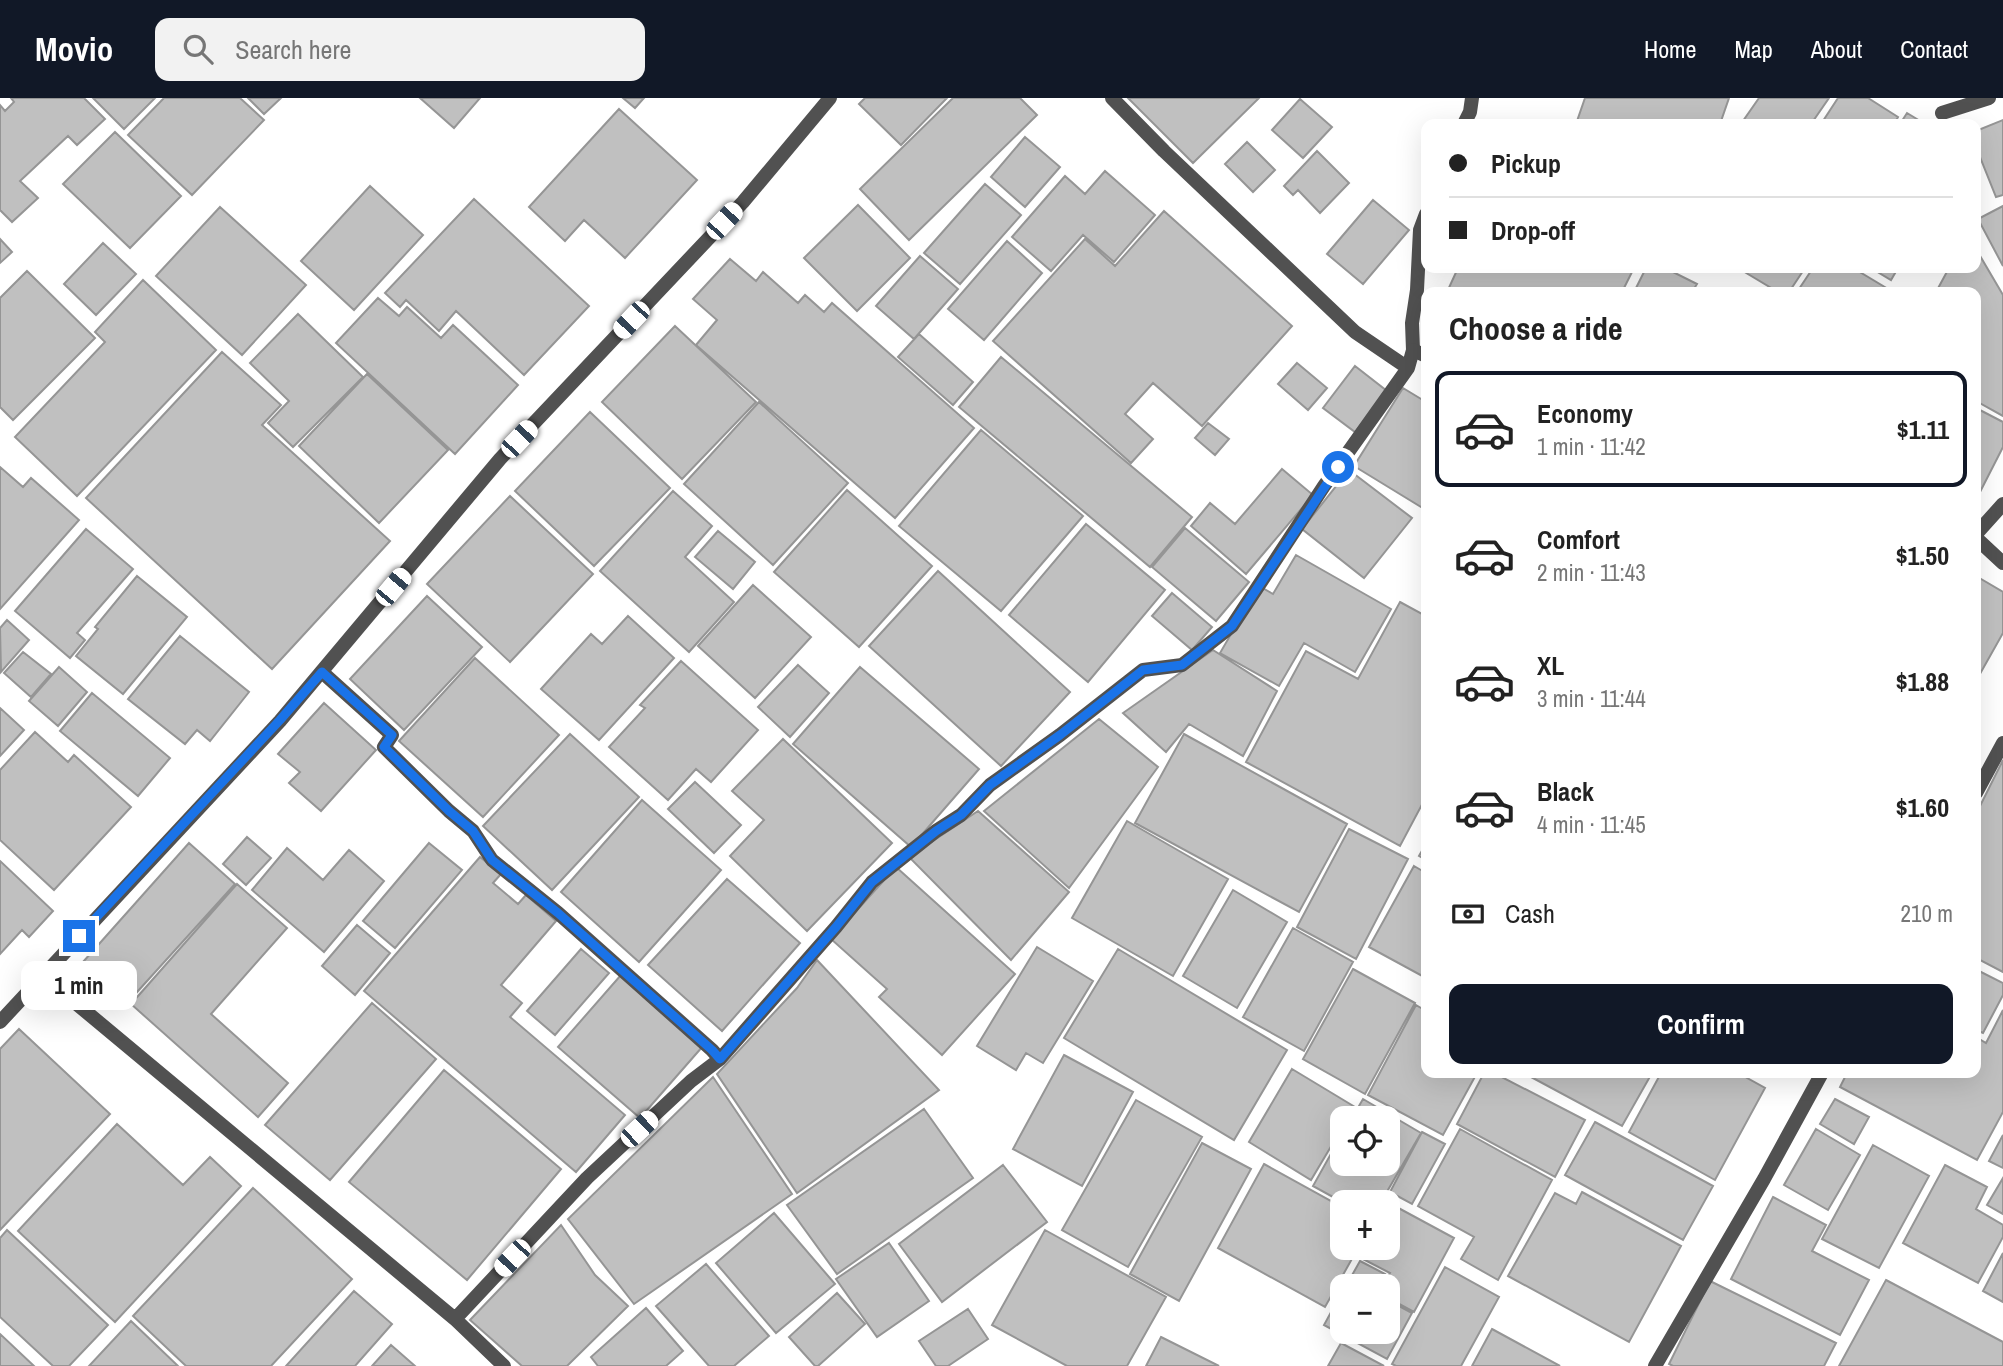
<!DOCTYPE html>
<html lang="en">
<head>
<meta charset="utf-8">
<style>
	:root { --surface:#fff; --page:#f2f2f2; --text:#222; --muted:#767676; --line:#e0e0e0; --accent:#111827 }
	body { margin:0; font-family:"Archivo Narrow",sans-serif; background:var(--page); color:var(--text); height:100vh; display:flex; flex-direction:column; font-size:26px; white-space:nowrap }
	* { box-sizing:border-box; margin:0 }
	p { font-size:23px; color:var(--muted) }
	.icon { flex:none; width:38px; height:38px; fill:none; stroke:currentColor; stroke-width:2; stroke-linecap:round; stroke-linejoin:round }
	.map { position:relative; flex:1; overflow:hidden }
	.side { position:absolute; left:1421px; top:189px; width:560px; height:791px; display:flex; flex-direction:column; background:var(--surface); border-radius:14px; box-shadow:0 7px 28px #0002 }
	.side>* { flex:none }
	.guide { position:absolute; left:1421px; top:21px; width:560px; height:154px; border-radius:14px; box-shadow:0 7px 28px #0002; display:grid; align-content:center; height:154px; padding:0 28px; background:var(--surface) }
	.buttons { position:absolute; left:1330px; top:1008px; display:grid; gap:14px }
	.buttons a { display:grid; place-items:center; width:70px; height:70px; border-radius:14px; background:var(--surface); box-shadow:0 7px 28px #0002; font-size:35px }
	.end { position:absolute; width:32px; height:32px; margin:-16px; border:9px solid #1a73e8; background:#fff; box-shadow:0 0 0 4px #fff }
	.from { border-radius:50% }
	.bubble { position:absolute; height:49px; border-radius:14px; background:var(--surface); box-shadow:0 7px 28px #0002; font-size:23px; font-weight:800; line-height:49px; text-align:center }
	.car { position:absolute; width:21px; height:42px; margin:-21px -10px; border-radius:9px; box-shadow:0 0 5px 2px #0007; background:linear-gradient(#fff 24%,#345 0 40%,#fff 0 76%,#345 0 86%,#fff 0) }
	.guide b { display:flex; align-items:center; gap:24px; height:66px; font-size:26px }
	.guide b+b { border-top:2px solid var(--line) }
	.guide i { width:18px; height:18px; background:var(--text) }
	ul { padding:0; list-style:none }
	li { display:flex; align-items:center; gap:21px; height:116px; margin:0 14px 10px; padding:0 14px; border:4px solid transparent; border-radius:14px }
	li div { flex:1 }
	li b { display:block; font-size:26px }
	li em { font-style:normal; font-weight:800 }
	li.selected { border-color:var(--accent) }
	li>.icon { width:63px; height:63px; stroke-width:1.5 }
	h2 { padding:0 28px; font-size:32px; line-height:84px }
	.pay { display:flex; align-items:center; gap:18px; height:77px; padding:0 28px; font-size:26px }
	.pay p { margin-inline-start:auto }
	.primary-button { display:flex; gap:14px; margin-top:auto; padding:14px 28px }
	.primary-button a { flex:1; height:80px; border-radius:14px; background:var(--accent); color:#fff; font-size:28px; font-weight:800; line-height:80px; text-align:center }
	header { display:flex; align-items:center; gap:42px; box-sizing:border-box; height:98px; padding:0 35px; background:var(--accent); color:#fff }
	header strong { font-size:33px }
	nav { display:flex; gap:38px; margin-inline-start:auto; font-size:24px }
	.search { width:490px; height:63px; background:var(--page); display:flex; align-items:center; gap:18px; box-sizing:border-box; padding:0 24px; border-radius:14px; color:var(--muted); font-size:26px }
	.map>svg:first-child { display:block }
	.building { fill:#c0c0c0; stroke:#959595; stroke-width:2 }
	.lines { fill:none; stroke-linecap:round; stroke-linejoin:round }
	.service { stroke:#515151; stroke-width:14 }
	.minor { stroke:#515151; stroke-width:14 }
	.route { stroke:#1a73e8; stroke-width:9 }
</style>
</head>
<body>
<header>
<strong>Movio</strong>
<div class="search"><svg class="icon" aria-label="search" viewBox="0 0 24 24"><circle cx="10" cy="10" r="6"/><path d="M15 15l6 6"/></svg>Search here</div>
<nav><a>Home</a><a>Map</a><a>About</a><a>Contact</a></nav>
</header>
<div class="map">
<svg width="2003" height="1268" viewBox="0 0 2003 1268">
	<rect width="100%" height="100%" fill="#fff"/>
	<!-- building -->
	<path class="building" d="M11 0H84L105 21 77 47 68 38 20 83 38 100 12 124 0 112V7L5 13 14 4Z
		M93 0H155L124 31Z
		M164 0H240L264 22 192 97 128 37Z
		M248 0H281L264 16Z
		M420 0H480L454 30Z
		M623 0H644L635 10Z
		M865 0H947L901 47 859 6Z
		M953 0H1020L1037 17 909 142 860 91Z
		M1128 0H1259L1193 65Z
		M1585 0H1729L1720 26H1576Z
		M1759 0H1829L1811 26H1748L1743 23Z
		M1838 0H1868L1898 19 1894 26H1821Z
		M1300 1 1332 29 1303 60 1272 32Z
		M619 11 697 82 625 160 584 122 565 143 529 109Z
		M1907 15 1925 26H1900Z
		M2003 22V97L1996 99 1976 49V33Z
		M115 34 181 98 130 150 63 86Z
		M1025 39 1060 69 1025 109 991 79Z
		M1247 44 1275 72 1253 94 1225 66Z
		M1317 53 1349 85 1320 115 1298 92 1293 97 1284 88Z
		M1105 73 1155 117 1114 164 1083 137 1051 173 1012 139 1065 78 1085 96Z
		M985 86 1021 117 960 186 924 155Z
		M370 88 423 137 354 212 301 163Z
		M474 101 589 208 524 277 456 213 439 233 406 202 400 209 385 195Z
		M1373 102 1409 132 1363 186 1327 156Z
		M858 107 910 160 857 213 804 160Z
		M2003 108V168L1978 121Z
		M220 109 306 187 242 257 156 178Z
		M1164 113 1292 228 1202 328 1153 285 1125 316 1153 341 1131 365 993 243 1085 141 1115 168Z
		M0 141 12 154 0 165Z
		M1007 143 1042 175 984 242 948 211Z
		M103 145 136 176 96 217 64 186Z
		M1976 151 2003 197V318L1976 303V194H1936L1949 170H1976Z
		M920 158 958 191 914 241 876 208Z
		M730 161 756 183 763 174 798 205 805 197 824 214 832 205 974 330 895 420 696 247 717 222 693 201Z
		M1458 170H1634L1622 194H1447Z
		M1646 170H1665L1697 186 1692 194H1634Z
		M1738 170H1805L1789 194H1778Z
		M1813 170H1853L1893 194H1797Z
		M1871 170H1898L1891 182Z
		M27 173 95 240 13 322 0 309V200Z
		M143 182 216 252 77 398 15 339 105 244 95 234Z
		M378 200 399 218 407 209 441 240 453 227 518 287 455 356 336 245Z
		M298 216 363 279 293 349 268 325 289 303 250 265Z
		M675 228 756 304 682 381 602 304Z
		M919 236 973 284 953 307 898 259Z
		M222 254 281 307 262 327 390 443 272 571 86 400Z
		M1001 259 1192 419 1150 469 959 309Z
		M1297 265 1327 290 1308 312 1278 286Z
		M1355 268 1387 293 1355 334 1323 310Z
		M367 276 448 352 379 425 299 348Z
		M1403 290 1426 304V412L1354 368Z
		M759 304 848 385 773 467 684 386Z
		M1976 310 2003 324V349L1979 396 1976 395Z
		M590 314 670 390 594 468 515 393Z
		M1208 325 1229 341 1215 357 1195 340Z
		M981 332 1083 418 1001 513 899 428Z
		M0 369 23 389 31 380 79 422 0 511Z
		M1282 371 1313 397 1246 476 1191 428 1210 405 1235 426Z
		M1349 372 1412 420 1364 480 1302 431Z
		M847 392 932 468 859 549 774 474Z
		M673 393 712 428 685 459 734 504 689 554 600 473Z
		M510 398 593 476 510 564 427 486Z
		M1086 426 1165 492 1088 584 1009 517Z
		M1185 430 1249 484 1216 523 1152 469Z
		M86 431 133 471 77 535 85 542 70 560 15 513Z
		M718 433 755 464 733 491 695 459Z
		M1296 457 1391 511 1355 574 1304 545 1279 588 1220 555 1259 488 1273 496Z
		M938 473 1070 594 1001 668 869 548Z
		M137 478 187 519 123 596 76 558 98 531 95 529Z
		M1976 478 2003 494V535L1976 583Z
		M753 487 811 539 755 600 698 548Z
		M1172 495 1212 529 1192 552 1152 518Z
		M427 498 482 549 404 632 350 581Z
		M1400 504 1426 518V699L1400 748 1246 664 1306 553 1358 581Z
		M628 518 674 560 599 642 541 591 591 536 602 546Z
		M7 522 29 542 1 574 0 530Z
		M180 538 249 594 210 643 197 632 185 646 128 601Z
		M1213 552 1277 593 1243 658 1189 626 1166 654 1123 615Z
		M23 554 51 576 31 599 4 575Z
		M475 560 559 637 483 719 399 643Z
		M681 563 758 632 711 684 696 671 668 702 609 649 645 610 640 607Z
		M798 567 829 595 790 639 758 609Z
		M59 569 87 594 58 628 29 603Z
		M860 569 979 671 911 749 793 646Z
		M92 595 170 660 138 698 60 633Z
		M324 605 376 652 321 713 289 685 300 674 278 656Z
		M0 610 24 632 0 658Z
		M1099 621 1158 669 1069 790 984 713Z
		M35 634 68 664 74 657 131 709 54 792 0 742V672Z
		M570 636 639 699 552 792 483 728Z
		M1184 636 1347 726 1299 814 1135 725Z
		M783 641 892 745 807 833 730 758 764 722 732 693Z
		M2003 662V874L1976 860V716Z
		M695 684 741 727 714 755 668 711Z
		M642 702 721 772 639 864 561 794Z
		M978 713 1069 794 1011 862 909 759Z
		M1127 723 1228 781 1173 878 1072 820Z
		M1349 731 1408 761 1356 861 1297 829Z
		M247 739 271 760 246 787 223 766Z
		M189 745 235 786 128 904 83 864Z
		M429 745 462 772 395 850 363 823Z
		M1426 746V762L1419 758Z
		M287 750 323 782 349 752 384 783 324 854 252 792Z
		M480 759 501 776 493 785 518 806 526 797 556 823 501 887 522 905 510 919 625 1017 576 1074 364 893Z
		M0 763 53 813 29 839 22 832 0 856Z
		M1414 768 1426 775V880L1369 849Z
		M896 769 1015 876 942 957 879 899 887 891 831 841Z
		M727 781 800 845 722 933 648 867Z
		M237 786 287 830 211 916 288 985 258 1019 131 906Z
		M1233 792 1287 824 1237 910 1183 878Z
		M357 827 390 855 355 897 322 868Z
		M1293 830 1353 864 1304 953 1243 919Z
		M1037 849 1093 883 1043 965 1026 955 1016 972 977 948Z
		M581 851 609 875 555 937 527 913Z
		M1118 851 1287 952 1234 1042 1064 940Z
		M817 862 939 992 797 1095 717 976 797 890Z
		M1353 871 1415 905 1365 996 1303 961Z
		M1979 873 2003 885V897L1983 935 1976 932V879Z
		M621 877 703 948 640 1020 558 949Z
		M372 905 436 961 330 1082 265 1027Z
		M1416 907 1426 913V975H1477L1443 1037 1368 997Z
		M2003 912V1014L1977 1062 1840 989 1847 975H1976V939L1986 945Z
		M19 931 110 1016 0 1132V951Z
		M1064 957 1133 994 1082 1088 1013 1051Z
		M1292 971 1355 1009 1348 1020H1342V1030L1311 1082 1249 1044Z
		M444 972 561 1071 467 1182 349 1084Z
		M1484 975H1494L1585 1022 1555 1079 1457 1026Z
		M1533 975H1652L1622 1028 1531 979Z
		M1661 975H1738L1765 990 1715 1082 1629 1034Z
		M713 979 792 1096 634 1206 568 1121Z
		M1363 1001 1421 1035 1381 1104H1342L1313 1088 1342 1036V1066H1388V1020H1352Z
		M1835 1001 1869 1019 1854 1046 1820 1026Z
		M1136 1002 1202 1039 1128 1169 1062 1132Z
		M924 1011 973 1080 837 1176 787 1107Z
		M1595 1024 1713 1088 1683 1142 1565 1077Z
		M117 1026 183 1087 210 1059 241 1088 115 1224 18 1133Z
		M1460 1031 1552 1082 1498 1182 1461 1161 1474 1139 1418 1108Z
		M1816 1031 1860 1057 1828 1112 1784 1087Z
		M1422 1034 1445 1046 1412 1106 1390 1094Z
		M2003 1037V1070L1989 1063Z
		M1202 1045 1251 1071 1179 1203 1130 1176Z
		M1873 1047 1929 1078 1879 1170 1822 1141Z
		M1264 1066 1342 1109V1150H1358L1325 1209 1218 1150Z
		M1003 1067 1047 1124 942 1204 899 1146Z
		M1945 1067 1987 1089 1976 1111 2003 1127V1139L1978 1185 1903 1145Z
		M2003 1080V1116L1987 1107Z
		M253 1090 352 1181 271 1268H186L133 1218Z
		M1582 1094 1681 1148 1629 1244 1508 1178 1555 1095 1576 1106Z
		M1773 1099 1826 1127 1812 1153 1869 1182 1840 1237 1731 1181Z
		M1391 1106 1454 1140 1414 1214 1388 1200V1188H1383L1390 1175 1361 1160 1367 1150H1388V1112Z
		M774 1115 835 1186 776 1235 716 1165Z
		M561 1127 595 1177 628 1208 567 1268H522L470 1222Z
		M7 1132 108 1227 69 1268H53L0 1219V1140Z
		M1045 1132 1166 1199 1127 1268H1067L992 1227Z
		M889 1145 929 1203 877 1239 836 1181Z
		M2003 1155V1204L1983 1193Z
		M1360 1163 1385 1176 1379 1188H1346Z
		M706 1166 769 1238 734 1268H709L656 1208Z
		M1445 1169 1499 1199 1461 1268H1396L1392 1266Z
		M1886 1182 2003 1244V1268H1839Z
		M1710 1183 1836 1245 1824 1268H1673L1669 1266Z
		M354 1193 392 1226 355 1268H286Z
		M1342 1194V1234H1388V1202L1412 1215 1387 1261 1324 1227Z
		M837 1195 865 1226 818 1268H815L789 1239Z
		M646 1210 683 1253 666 1268H598L591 1259Z
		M968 1211 988 1241 948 1268H936L919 1243Z
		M131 1223 178 1268H89Z
		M1492 1231 1560 1268H1472Z
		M0 1236 34 1268H0Z
		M1161 1239 1219 1268H1146Z
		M1341 1245 1384 1268H1328Z
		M391 1247 415 1268H372Z"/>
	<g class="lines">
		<!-- service -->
		<path class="service" d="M1464 26 1470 14 1472 0
			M1413 252 1412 225 1417 192 1420 132 1426 116"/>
		<!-- minor -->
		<path class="minor" d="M1112 0 1164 53 1355 234 1408 270 1413 252 1426 258
			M1942 15 1989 0
			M1976 436 2003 406
			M1976 440 2003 465
			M322 574 392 637 384 649 449 713 473 733 492 762 558 815 712 952 720 961
			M1976 695 2003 645
			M42 877 455 1221 504 1268
			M0 924 280 623 500 361 743 104 830 0
			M455 1221 587 1080 691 983 720 961 836 829 872 784 936 733 961 717 990 687 1060 637 1143 572 1182 567 1232 528 1324 388 1408 270
			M1655 1268 1764 1081 1822 975"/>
	</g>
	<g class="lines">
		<!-- route -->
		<path class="route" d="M79 838 280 622 322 574 392 637 384 649 449 713 473 733 492 762 558 815 712 952 720 961 836 829 872 784 936 733 961 717 990 687 1060 637 1143 572 1182 567 1232 528 1338 369"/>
	</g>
</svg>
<div class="buttons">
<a><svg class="icon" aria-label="locate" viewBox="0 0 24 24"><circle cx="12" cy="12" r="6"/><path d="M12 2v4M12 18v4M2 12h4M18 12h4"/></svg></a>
<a>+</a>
<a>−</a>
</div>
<i class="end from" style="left:1338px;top:369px"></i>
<i class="end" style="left:79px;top:838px"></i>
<div class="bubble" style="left:21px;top:863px;width:116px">1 min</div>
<i class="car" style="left:724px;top:123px;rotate:43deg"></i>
<i class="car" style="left:631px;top:222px;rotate:223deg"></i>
<i class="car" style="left:519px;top:341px;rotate:43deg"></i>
<i class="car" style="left:393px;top:489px;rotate:40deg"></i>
<i class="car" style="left:639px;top:1031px;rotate:47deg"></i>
<i class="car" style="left:512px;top:1160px;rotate:223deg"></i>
<div class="guide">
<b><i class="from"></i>Pickup</b>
<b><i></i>Drop-off</b>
</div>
<section class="side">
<h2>Choose a ride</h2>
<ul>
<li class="selected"><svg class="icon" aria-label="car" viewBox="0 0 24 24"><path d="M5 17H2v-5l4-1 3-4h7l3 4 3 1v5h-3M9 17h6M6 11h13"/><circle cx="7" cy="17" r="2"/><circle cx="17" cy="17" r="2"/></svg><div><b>Economy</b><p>1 min · 11:42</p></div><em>$1.11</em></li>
<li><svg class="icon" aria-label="car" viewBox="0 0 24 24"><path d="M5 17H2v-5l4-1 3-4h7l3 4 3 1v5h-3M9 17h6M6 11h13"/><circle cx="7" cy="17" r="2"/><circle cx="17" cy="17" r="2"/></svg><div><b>Comfort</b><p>2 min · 11:43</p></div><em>$1.50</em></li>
<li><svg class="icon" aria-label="car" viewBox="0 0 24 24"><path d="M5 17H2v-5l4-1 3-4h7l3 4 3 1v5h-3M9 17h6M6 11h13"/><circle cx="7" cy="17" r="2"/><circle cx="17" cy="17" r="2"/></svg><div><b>XL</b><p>3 min · 11:44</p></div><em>$1.88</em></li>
<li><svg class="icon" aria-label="car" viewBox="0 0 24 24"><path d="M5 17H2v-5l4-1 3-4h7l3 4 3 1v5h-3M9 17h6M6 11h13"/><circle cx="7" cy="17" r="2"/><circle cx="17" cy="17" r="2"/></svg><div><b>Black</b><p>4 min · 11:45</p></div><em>$1.60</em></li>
</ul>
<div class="pay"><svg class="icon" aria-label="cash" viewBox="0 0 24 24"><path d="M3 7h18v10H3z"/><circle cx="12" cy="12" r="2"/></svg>Cash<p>210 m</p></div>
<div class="primary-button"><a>Confirm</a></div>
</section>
</div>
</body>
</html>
